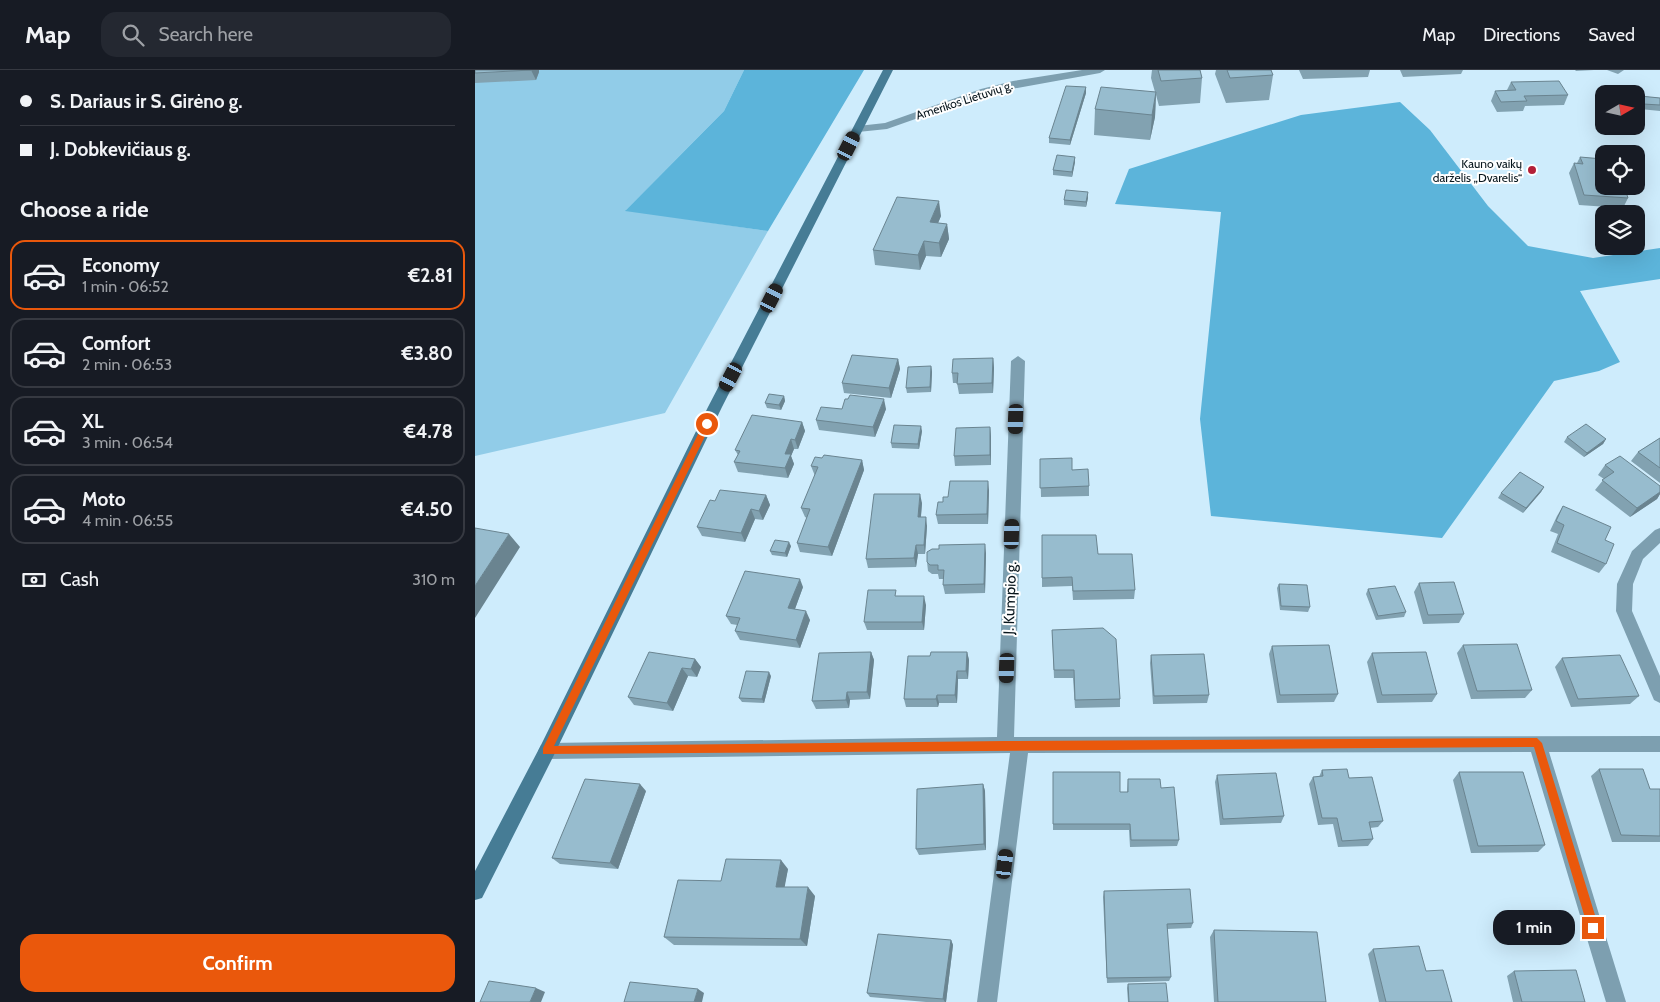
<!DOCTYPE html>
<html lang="en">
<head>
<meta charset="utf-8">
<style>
	:root { --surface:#171b24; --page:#242831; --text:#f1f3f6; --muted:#9ea1a6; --line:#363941; --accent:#ea580c }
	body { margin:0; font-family:Cabin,sans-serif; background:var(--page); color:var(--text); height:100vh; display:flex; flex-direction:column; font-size:19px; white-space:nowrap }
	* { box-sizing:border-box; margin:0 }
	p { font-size:16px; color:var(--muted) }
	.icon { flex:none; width:28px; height:28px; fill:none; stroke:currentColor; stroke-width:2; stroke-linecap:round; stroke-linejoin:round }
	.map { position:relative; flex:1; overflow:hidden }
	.details { display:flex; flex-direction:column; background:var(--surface); width:475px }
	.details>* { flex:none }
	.hud { display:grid; align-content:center; height:110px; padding:0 20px; background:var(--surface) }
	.needle { width:32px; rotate:81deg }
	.tools { position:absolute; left:1120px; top:15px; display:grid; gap:10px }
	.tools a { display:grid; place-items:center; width:50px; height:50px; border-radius:10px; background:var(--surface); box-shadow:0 5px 20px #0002; font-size:25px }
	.end { position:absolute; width:22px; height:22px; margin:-11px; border:6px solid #ea580c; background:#fff; box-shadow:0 0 0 2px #fff }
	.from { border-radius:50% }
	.bubble { position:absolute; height:35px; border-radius:15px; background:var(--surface); box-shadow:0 5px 20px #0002; font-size:16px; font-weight:700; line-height:35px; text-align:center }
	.car { position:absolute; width:15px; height:30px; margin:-15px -8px; border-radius:6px; box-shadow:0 0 4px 1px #0007; background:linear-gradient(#222 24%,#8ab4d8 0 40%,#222 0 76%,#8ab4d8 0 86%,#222 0) }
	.hud b { display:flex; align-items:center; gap:18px; height:48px; font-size:19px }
	.hud b+b { border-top:1px solid var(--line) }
	.hud i { width:12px; height:12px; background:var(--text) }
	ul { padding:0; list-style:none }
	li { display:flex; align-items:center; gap:15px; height:70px; margin:0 10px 8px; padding:0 10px; border:2px solid var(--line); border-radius:15px }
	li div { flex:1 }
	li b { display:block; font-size:19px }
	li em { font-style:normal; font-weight:700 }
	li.current { border-color:var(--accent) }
	li>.icon { width:45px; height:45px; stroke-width:1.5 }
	h2 { padding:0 20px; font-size:22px; line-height:60px }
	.pay { display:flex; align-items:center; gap:12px; height:55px; padding:0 20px; font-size:19px }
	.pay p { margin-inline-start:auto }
	.action { display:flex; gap:10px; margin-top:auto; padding:10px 20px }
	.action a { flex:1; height:58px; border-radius:15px; background:var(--accent); color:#fff; font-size:20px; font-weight:700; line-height:58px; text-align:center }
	header { display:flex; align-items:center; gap:30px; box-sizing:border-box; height:70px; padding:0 25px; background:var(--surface); border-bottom:1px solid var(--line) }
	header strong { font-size:24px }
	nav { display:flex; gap:28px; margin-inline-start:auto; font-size:18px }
	.search { width:350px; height:45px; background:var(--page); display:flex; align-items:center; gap:12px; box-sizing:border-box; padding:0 18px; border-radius:15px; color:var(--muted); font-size:19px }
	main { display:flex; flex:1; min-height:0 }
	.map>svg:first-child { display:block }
	.green { fill:#91cce8 }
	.forest { fill:#5cb4da }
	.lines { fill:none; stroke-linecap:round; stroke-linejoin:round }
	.street { fill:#7d9fb0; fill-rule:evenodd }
	.secondary { fill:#467c95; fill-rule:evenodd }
	.wall { fill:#82a2b1 }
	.shaded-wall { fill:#6a8490 }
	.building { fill:#97bcce; stroke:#6a8490 }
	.route { fill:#ea580c }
	.poi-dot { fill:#b32038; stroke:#fff; stroke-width:2 }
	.labels { text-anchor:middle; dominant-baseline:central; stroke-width:4; stroke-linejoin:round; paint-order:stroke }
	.far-street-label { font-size:12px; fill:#08161d; stroke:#fff }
	.far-poi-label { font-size:12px; fill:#08161d; stroke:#fff; text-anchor:end }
	.street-label { font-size:15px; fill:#08161d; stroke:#fff }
</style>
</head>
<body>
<header>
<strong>Map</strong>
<div class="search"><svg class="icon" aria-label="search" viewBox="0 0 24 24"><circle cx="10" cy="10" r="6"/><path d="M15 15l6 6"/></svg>Search here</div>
<nav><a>Map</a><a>Directions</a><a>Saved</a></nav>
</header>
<main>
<section class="details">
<div class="hud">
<b><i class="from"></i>S. Dariaus ir S. Girėno g.</b>
<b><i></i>J. Dobkevičiaus g.</b>
</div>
<h2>Choose a ride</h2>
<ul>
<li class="current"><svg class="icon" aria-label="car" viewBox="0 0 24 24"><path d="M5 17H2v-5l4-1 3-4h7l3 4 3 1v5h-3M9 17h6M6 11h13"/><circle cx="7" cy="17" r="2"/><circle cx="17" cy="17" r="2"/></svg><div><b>Economy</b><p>1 min · 06:52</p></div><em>€2.81</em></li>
<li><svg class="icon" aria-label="car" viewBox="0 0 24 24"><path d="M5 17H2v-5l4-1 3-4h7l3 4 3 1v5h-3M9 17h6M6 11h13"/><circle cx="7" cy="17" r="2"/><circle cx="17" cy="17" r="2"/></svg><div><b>Comfort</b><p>2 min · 06:53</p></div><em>€3.80</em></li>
<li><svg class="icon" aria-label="car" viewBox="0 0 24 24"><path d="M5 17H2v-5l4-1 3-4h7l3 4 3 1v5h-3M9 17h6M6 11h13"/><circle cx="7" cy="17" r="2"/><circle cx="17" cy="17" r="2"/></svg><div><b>XL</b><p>3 min · 06:54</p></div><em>€4.78</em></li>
<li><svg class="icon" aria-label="car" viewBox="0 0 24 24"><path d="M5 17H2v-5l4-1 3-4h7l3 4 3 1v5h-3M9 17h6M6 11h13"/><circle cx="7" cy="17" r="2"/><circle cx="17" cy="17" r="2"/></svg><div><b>Moto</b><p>4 min · 06:55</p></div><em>€4.50</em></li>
</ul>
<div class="pay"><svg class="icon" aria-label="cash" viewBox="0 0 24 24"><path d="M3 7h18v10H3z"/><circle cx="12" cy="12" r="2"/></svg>Cash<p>310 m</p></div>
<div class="action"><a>Confirm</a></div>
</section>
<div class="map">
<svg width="1185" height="932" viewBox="0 0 1185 932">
	<rect width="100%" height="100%" fill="#ceecfc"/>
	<!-- green -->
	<path class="green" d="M0 0H269L249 41 151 140 293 161 190 343 0 386Z"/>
	<!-- forest -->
	<path class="forest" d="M269 0H389L293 161 150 141 249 41Z
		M925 32 955 60 1013 136 1053 176 1118 188 1185 178V209L1105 221 1145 292 1124 301 1079 311 967 468 736 446 725 349 746 142 640 134 654 99 826 45Z"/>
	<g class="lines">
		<!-- street -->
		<path class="street" d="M607 0H630L625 3 514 23 412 59 383 62 378 59 383 56 410 53 506 19 538 11Z
			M543 286 550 291 539 667 1185 666V682H1074L1151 932H1131L1056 682 553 683 522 932H502L535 683 72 689 66 687 63 681 66 675 72 673 522 667 536 291Z
			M1185 458V473L1168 489 1158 514 1157 541 1185 606V633L1179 630 1141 541 1142 514 1157 481 1180 460Z"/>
		<!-- secondary -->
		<path class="secondary" d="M408 0H418L247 337 78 687 7 828 0 830V801L66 675 233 337Z"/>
	</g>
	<!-- wall -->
	<path class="wall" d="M0 0H64V2L61 10 0 13Z
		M677 0H725L727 8 725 33 684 36 681 25 680 47 675 70 619 65 620 39 680 22 676 8Z
		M741 0H796L798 5 794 30 751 33 740 4Z
		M824 0H895L893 7 828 9Z
		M925 0H988L986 4 928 7Z
		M1100 0H1119L1101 1Z
		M1132 0H1149L1143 4Z
		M1036 12 1093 25 1089 35 1050 36 1048 41 1022 42 1016 31 1020 21 1032 20Z
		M611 17V23L595 75 574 73V68Z
		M1165 26 1185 28V41L1165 39 1163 31Z
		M600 87V92L597 107 578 105V100Z
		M1105 87 1129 116 1153 128 1148 138 1104 135 1094 103 1099 93H1102Z
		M613 128 611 137 589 135V130Z
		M466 146 463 153 472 154 474 169 466 187 451 186 445 200 400 195 398 180Z
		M518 288 519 298 518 323 484 324 482 313H478L477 303Z
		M423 289 425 299 416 328 369 323 367 313Z
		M456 296 457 302 456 322 432 323 431 318Z
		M309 326 310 331 306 340 292 338 290 333Z
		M367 339H411L400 367 344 360 341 350Z
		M327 352 330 361 323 379H319L316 386 319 394 313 408 263 402 259 392 263 385 260 380Z
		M515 357 516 367V395L480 396 479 386Z
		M447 361 444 379 417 378 416 373Z
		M1092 367 1131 369 1128 374 1109 387 1089 372Z
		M1185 368V413L1156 391 1163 382Z
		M347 388 387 390 389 400 357 486 325 482 322 473 332 448 330 447 326 438 340 406 336 396Z
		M565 389 614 416V426L566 427Z
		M1130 395 1185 416V424L1182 429 1155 447 1120 420 1129 409 1123 405Z
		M1069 417 1066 422 1048 443 1023 428 1026 423Z
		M514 420 513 454H463L461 445 468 432 473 427Z
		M291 425 295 435 288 450 280 449 270 472 227 466 222 457 240 431Z
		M447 433 446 447 452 456 450 484H443L441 497 393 498 391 489Z
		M1088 436 1131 494 1124 503 1076 482 1083 464 1075 461 1082 446Z
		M316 476 312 487 297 485 295 481Z
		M511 483 510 523 470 524 468 515 469 509H464L463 504H457L453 501 452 492Z
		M623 484 660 520 659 529 598 530 597 516 567 517V508Z
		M944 513 989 544 984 553 948 554 939 522Z
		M804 514 835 537 833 542 805 540 802 518Z
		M328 517 320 539 335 550 325 578 265 570 260 561 262 555 256 554 251 546Z
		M893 519 931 542 929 547 901 550 891 524Z
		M423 526 451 535 449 560H392L389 552Z
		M577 560 645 629V637L600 638 598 608H579Z
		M988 575 1057 620 1050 628 996 629 982 583Z
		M797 576 863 624 859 632 802 633 794 584Z
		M396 582 399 590 395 629 375 630 374 638 341 639 337 631Z
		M492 582 494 590 493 609H483L482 633H464L463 637H431L429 629 455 586Z
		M897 583 962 624 957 632 902 633 892 592Z
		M676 585 734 625 732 633 678 634 675 593Z
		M1087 588 1164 626 1155 634 1096 637 1080 597Z
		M220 589 226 597 222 607 213 606 198 641 159 635 153 627Z
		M296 606 289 633 267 632 264 628Z
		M1124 699 1175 719H1185V772H1137L1116 706Z
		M847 700 874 708 908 751 903 757 895 758 898 769 893 776 863 777 858 754 843 755 834 714 838 707H844Z
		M578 702 645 722H652L653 709 686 718 704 770 702 776 655 777 654 760H578Z
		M984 702 1070 775 1063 782 996 783 978 710Z
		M742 705 809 746 806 753 745 755 740 712Z
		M508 714 510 721 511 780 444 785 441 779Z
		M171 721 143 799 85 794 77 788Z
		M313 799 309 817 340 826 332 876 199 875 189 867 246 811Z
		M629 821 718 853 716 858 692 859 696 907 694 911 632 913 628 827Z
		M739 860 851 932H739L735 867Z
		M476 870 478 875 471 932H451L395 927 392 923Z
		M898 879 951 901 977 932H904L893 884Z
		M1039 901 1110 932H1038L1032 906Z
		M653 914 693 932H653L652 918Z"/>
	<!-- shaded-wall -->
	<path class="shaded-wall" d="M56 0H64V2L61 10Z
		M611 17V23L595 75V70Z
		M681 22 680 47 675 70 677 45Z
		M600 87V92L597 107V102Z
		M613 122V128L611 137V132Z
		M464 131 466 146 457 167 455 152Z
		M472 154 474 169 466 187 464 173Z
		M449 171 451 186 445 200 443 185Z
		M518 288 519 298 518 323 517 313Z
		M423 289 425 299 416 328 414 318Z
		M456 296 457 302 456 322 455 317Z
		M309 326 310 331 306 340 304 335Z
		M409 329 411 339 400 367 398 357Z
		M327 352 330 361 323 379 320 370Z
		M446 356 447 361 444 379 443 374Z
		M515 357 516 367V395L515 385Z
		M316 369 319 379 316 386 319 394 313 408 310 398V384Z
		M1131 369 1128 374 1109 387 1112 383Z
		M387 390 389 400 357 486 353 477Z
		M513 411 514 420 513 454 512 444Z
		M1069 417 1066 422 1048 443 1051 438Z
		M1185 422V424L1182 429 1155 447 1162 438Z
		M445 424 447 433 445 456 443 447Z
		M291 425 295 435 288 450 284 441Z
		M276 439 280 449 270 472 266 463Z
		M451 447 452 456 450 484 449 475Z
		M34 464 45 477 0 548V516Z
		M314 472 316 476 312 487 310 483Z
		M510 474 511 483 510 523 509 514Z
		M441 475 443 484 441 497 439 488Z
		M325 509 328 517 317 547 313 538Z
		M449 526 451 535 449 560 447 552Z
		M331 541 335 550 325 578 321 570Z
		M396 582 399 590 395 629 392 622Z
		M492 582 494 590 493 609 491 601Z
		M220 589 226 597 222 607 216 599Z
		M207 598 213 606 198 641 192 633Z
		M482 601 483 609 482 633 480 625Z
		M294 602 296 606 289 633 287 629Z
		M372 622 375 630 374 638 371 630Z
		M462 625 464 633 463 637 461 629Z
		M165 714 171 721 143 799 135 793Z
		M508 714 510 721 511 780 509 774Z
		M306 790 313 799 308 826 301 817Z
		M333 817 340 826 332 876 325 869Z
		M476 870 478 875 471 932H470L468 929Z
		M61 918 70 922 66 932H55Z
		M223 919 229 923 227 932H219Z"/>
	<!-- building -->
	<path class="building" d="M0 0H56L0 3Z
		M683 0H725L727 8 686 11Z
		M752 0H796L798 5 755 8Z
		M1084 11 1093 25 1049 26 1052 31 1026 32 1020 21 1041 20 1036 12Z
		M591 16 611 17 595 70 574 68Z
		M626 17 681 22 677 45 620 39Z
		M1165 26 1185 28V35L1168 34Z
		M582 85 600 87 597 102 578 100Z
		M1105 87 1128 89 1129 92V116H1149L1153 128 1109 125 1099 93 1108 94Z
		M591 120 613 122 611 132 589 130Z
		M422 127 464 131 455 152 472 154 464 173 449 171 443 185 398 180Z
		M377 285 423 289 414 318 367 313Z
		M518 288 517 313 482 314 483 303H477L478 289Z
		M456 296 455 317 431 318 433 297Z
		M294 324 309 326 304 335 290 333Z
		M375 325 409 329 398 357 341 350 346 337 367 339 370 329H373Z
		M277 345 327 352 320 370 316 369 310 384H316L310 398 259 392 265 381 260 380Z
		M1111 354 1131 369 1112 383 1092 367Z
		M419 355 446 356 443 374 416 373Z
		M515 357V385L479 386 481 358Z
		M1185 368V398L1163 382Z
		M349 385 387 390 353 477 322 473 335 439 326 438 343 397 336 396 340 387 347 388Z
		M1145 386 1185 416V422L1162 438 1127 410 1139 402 1130 395Z
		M597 388V400L613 399 614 416 565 418V389Z
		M1045 402 1069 417 1051 438 1026 423Z
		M475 411H513L512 444 461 445 463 432H468V427H473Z
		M245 420 291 425 284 441 276 439 266 463 222 457 235 430 240 431Z
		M399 424H445L443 447H451L449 475H441L439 488 391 489Z
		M1088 436 1136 457 1130 470 1139 474 1131 494 1082 473 1089 455 1081 451Z
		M0 458 34 464 0 516Z
		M567 465H621L623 484H657L660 520 598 521 597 507 567 508Z
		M300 470 314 472 310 483 295 481Z
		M510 474 509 514 468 515 469 500H463V495H455L452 492V482L457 479H464V475Z
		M270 501 325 509 313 538 331 541 321 570 260 561 265 548 251 546Z
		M979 512 989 544 953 545 944 513Z
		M804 514 832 515 835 537 806 536Z
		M920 516 931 542 903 546 893 519Z
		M393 520H421L420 526H449L447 552H389Z
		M628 558 641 569 645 629 600 630 599 600H579L577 560Z
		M1042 574 1057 620 1002 621 988 575Z
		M854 575 863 624 805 625 797 576Z
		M174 582 220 589 216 599 207 598 192 633 153 627Z
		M396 582 392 622H372L371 630 337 631 344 583Z
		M456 582H492L491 601H482L480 625H462L461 629H429L433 586H455Z
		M951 582 962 624 907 625 897 583Z
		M729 584 734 625 679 626 676 585Z
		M1145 585 1164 626 1103 629 1087 588Z
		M271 601 294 602 287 629 264 628Z
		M872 699 874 708 897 707 908 751 894 752 898 769 867 771 862 748H847L838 707 848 706 847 700Z
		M1124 699H1168L1175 719H1185V766L1146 765Z
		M578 702H645V722H653V709H685L686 718 699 717 704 770H656L655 754H578Z
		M984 702H1048L1070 775 1003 776Z
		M801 703 809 746 748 749 742 705Z
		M110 709 165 714 135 793 77 788Z
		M508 714 509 774 441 779 442 719Z
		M251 789 306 790 301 817H333L325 869 189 867 203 810 246 811Z
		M715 819 718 853 692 854 696 907 632 908 629 821Z
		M739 860 842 862 851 932H743Z
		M403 864 476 870 468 929 392 923Z
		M944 876 951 901 968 900 977 932H911L898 879Z
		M1101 900 1110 932H1047L1039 901Z
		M14 911 61 918 55 932H5Z
		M155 912 223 919 219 932H149Z
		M691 913 693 932H654L653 914Z"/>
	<!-- route -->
	<path class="route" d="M229 352 236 354 79 676 530 671 1062 668 1067 673 1124 858 1122 862 1118 863 1113 858 1059 677 68 684V678Z"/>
	<!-- markers -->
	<circle class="poi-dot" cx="1057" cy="100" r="5"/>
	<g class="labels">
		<!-- far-street labels -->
		<g class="far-street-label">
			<text transform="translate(489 30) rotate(-18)">Amerikos Lietuvių g.</text>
		</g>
		<!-- far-poi labels -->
		<g class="far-poi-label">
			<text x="1047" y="93">Kauno vaikų<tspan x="1047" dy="14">darželis „Dvarelis“</tspan></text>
		</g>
		<!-- street labels -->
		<g class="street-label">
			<text transform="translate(535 528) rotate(-88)">J. Kumpio g.</text>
		</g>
	</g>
</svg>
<div class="tools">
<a><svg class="needle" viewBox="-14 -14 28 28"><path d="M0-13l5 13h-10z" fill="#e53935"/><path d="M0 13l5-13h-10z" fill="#9ea1a6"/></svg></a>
<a><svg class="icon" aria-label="locate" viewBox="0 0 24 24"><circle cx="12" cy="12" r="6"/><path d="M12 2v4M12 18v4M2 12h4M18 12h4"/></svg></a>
<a><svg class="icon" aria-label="layers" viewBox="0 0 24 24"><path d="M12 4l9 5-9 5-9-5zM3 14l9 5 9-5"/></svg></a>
</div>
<i class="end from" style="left:232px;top:354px"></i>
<i class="end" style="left:1118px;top:858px"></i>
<div class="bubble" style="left:1018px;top:840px;width:82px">1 min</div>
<i class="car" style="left:374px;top:76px;rotate:27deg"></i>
<i class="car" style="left:297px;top:228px;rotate:27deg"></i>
<i class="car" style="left:256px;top:307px;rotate:208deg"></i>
<i class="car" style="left:541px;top:349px;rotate:182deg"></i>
<i class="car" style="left:537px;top:464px;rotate:2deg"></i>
<i class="car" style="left:532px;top:598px;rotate:182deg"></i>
<i class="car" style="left:530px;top:794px;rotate:7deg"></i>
</div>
</main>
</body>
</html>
